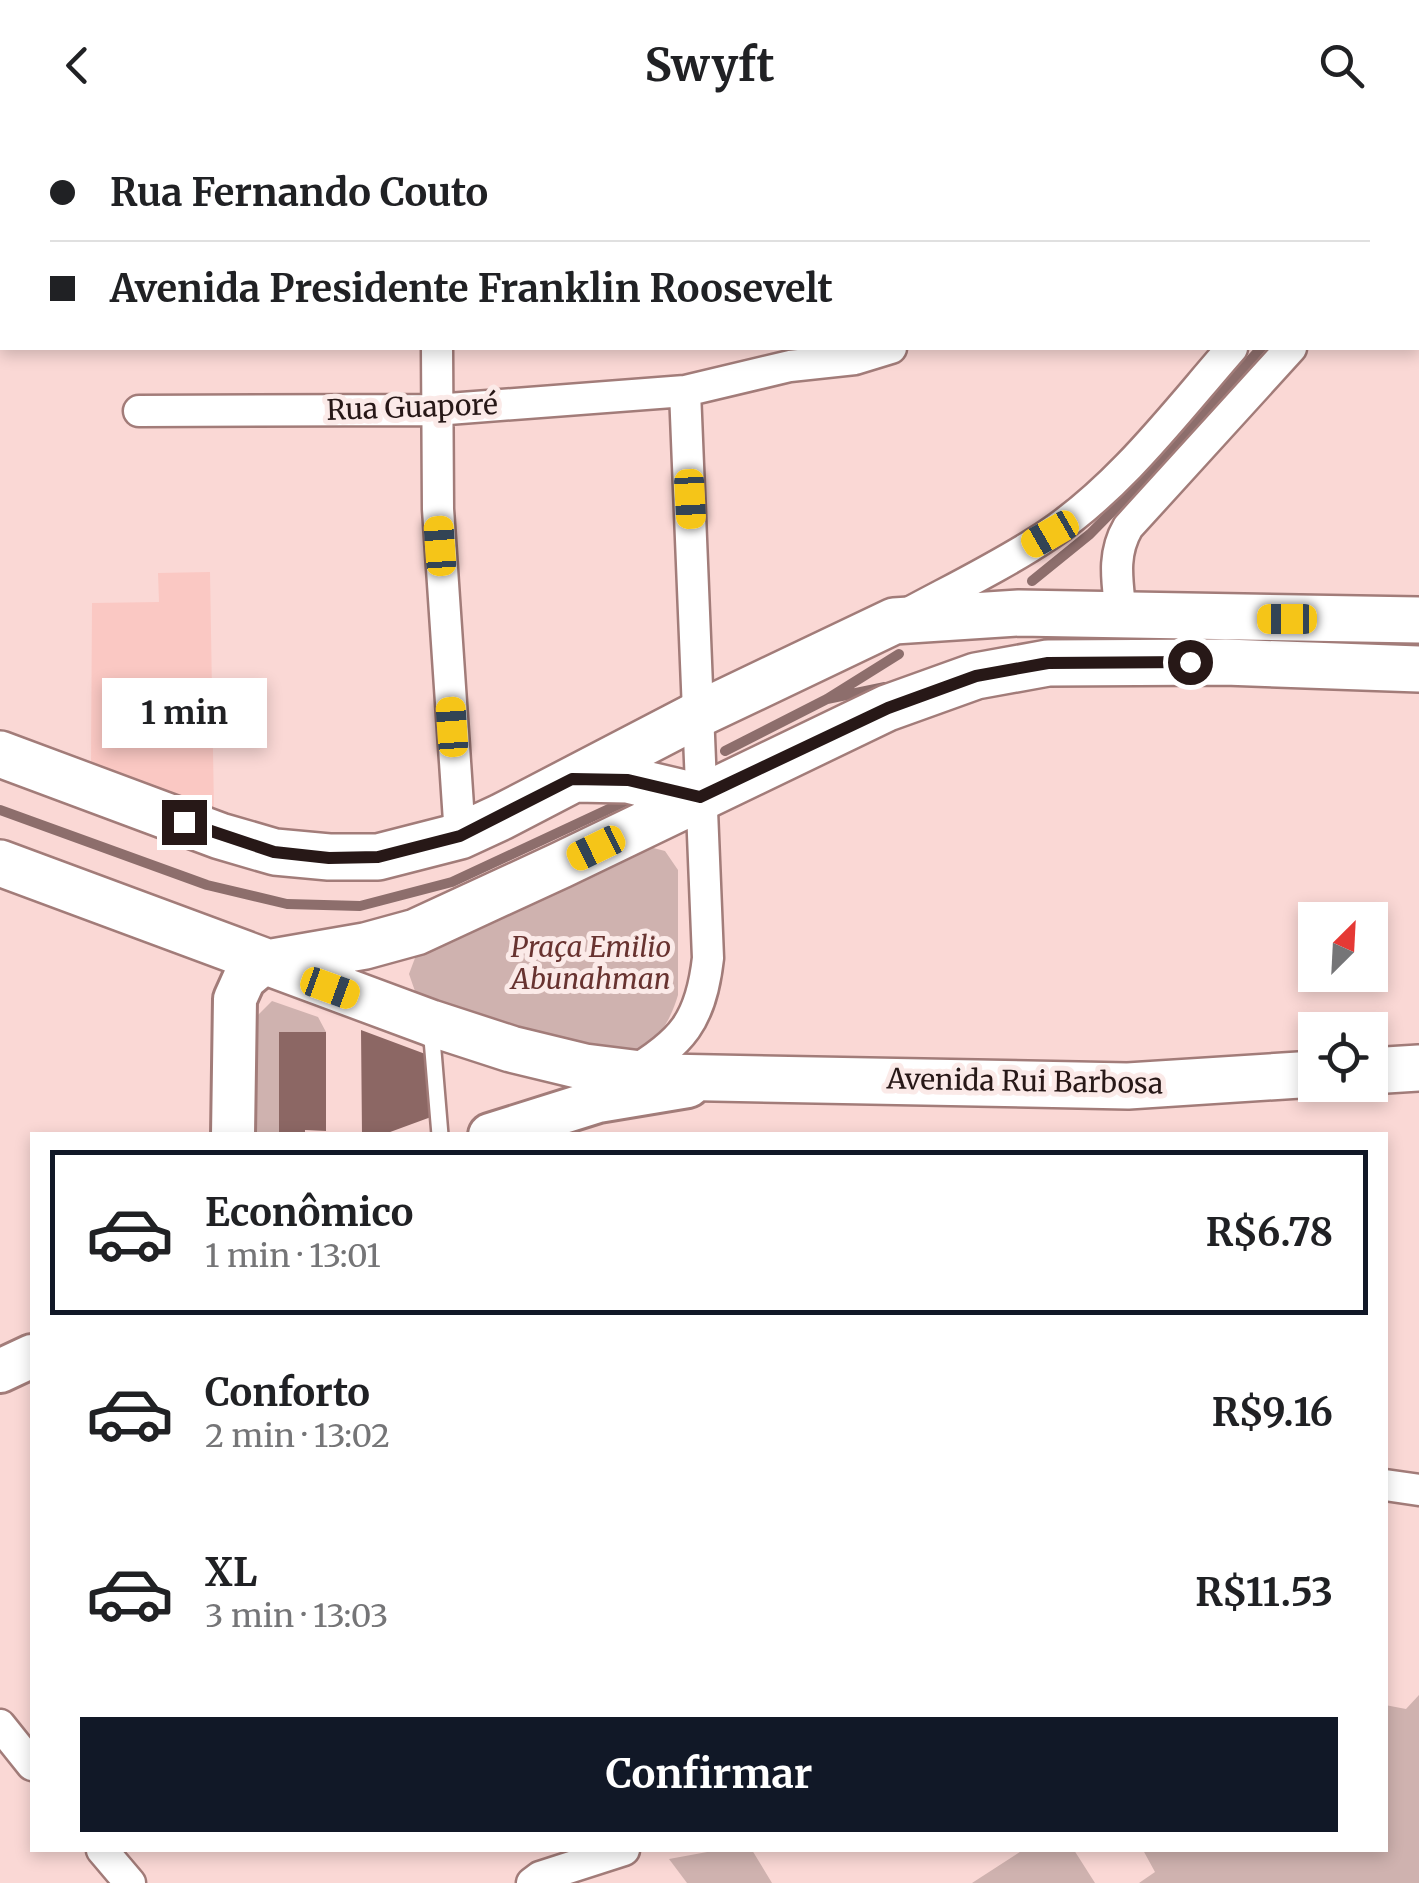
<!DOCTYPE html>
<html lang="pt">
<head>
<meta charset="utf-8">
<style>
	:root { --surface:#fff; --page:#f2f2f2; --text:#202124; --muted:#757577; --line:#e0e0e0; --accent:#111827 }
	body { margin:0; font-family:Merriweather,serif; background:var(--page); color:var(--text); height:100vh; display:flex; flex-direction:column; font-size:38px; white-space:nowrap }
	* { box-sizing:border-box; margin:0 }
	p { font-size:32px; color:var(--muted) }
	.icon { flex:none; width:55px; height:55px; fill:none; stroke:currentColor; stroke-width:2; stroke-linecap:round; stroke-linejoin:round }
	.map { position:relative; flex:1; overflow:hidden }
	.side { position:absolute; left:30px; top:1002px; width:1358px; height:720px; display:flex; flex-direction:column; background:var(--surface); border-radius:0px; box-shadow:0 5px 15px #0003 }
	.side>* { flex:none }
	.top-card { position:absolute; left:0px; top:0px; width:1420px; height:220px; box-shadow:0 5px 15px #0003; display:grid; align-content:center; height:220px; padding:0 50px; background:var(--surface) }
	.needle { width:65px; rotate:24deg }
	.controls { position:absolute; left:1298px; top:772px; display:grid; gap:20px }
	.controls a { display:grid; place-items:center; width:90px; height:90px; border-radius:0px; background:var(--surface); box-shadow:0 5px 15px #0003; font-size:50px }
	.end { position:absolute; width:45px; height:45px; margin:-22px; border:12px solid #271817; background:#fff; box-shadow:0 0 0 5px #fff }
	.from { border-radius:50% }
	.bubble { position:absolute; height:70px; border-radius:0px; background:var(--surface); box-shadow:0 5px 15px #0003; font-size:32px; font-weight:700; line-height:70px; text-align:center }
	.car { position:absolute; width:30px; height:60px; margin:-30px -15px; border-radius:12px; box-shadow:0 0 8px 2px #0007; background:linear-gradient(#f5c518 24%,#345 0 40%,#f5c518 0 76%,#345 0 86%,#f5c518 0) }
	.top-card b { display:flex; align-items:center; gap:35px; height:95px; font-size:38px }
	.top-card b+b { border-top:2px solid var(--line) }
	.top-card i { width:25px; height:25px; background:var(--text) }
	ul { padding:18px 0 0; list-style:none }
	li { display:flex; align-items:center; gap:30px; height:165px; margin:0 20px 15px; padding:0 30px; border:5px solid transparent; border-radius:0px }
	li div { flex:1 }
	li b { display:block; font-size:38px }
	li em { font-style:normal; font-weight:700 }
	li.active { border-color:var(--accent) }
	li>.icon { width:90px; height:90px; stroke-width:1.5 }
	.primary-button { display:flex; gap:20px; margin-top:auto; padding:20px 50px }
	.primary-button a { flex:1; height:115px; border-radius:0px; background:var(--accent); color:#fff; font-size:40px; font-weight:700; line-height:115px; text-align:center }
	header { display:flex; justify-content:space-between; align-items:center; height:130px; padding:0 50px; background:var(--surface); font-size:45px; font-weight:700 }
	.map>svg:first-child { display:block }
	.built { fill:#fac8c3 }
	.green { fill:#cfb2af }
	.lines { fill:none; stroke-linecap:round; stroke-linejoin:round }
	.stream { stroke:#8d6e6c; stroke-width:10 }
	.building { fill:#8c6764 }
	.lane-casing { stroke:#a27c79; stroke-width:20 }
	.street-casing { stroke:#a27c79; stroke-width:35 }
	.secondary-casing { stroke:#a27c79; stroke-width:48 }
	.primary-casing { stroke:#a27c79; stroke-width:50 }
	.lane { stroke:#fff; stroke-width:15 }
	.street { stroke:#fff; stroke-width:30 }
	.secondary { stroke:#fff; stroke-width:42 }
	.primary { stroke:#fff; stroke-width:45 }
	.route { stroke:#271817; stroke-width:12 }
	.labels { text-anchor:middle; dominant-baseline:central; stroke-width:10; stroke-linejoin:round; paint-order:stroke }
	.street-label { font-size:28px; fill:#271817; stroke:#fbeae8 }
	.park-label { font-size:28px; font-style:italic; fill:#683330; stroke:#fbeae8 }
</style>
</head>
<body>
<header><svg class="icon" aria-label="back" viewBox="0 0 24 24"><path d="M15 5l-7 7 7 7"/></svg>Swyft<svg class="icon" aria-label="search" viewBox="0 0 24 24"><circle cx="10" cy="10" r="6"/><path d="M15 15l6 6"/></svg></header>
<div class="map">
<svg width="1419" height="1753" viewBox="0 0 1419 1753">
	<rect width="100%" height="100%" fill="#fad8d5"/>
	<!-- built -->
	<path class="built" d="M210 442 214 680 91 634 92 473 159 472 158 443Z"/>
	<!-- green -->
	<path class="green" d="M642 715 665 721 678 740V865C671 889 657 917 629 923 621 925 607 921 598 920 535 914 477 888 417 867L409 844 418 820Z
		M272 871 318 887 326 902H279V1005H253L254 889Z
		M1419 1565V1753H1139L1155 1742 1143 1720H1385V1575L1406 1579Z
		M718 1720H752L772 1753H687L669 1729Z
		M1023 1720H1074L1095 1753H972Z"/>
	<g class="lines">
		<!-- stream -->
		<path class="stream" d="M1418 66 1419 65
			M1032 451 1090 404 1150 343 1261 218
			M827 569 885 557
			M725 621 827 569 899 524
			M0 680 207 755 287 774 360 776 452 752 626 671"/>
	</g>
	<!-- building -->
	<path class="building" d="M361 900 428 925 431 987 382 1005H362Z
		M279 902H326V1001L305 1000V1005H279Z"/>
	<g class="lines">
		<defs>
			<path id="lane" d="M431 897 440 1005"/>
			<path id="street" d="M435 0V2
				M924 0 926 2
				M1140 2 1142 0
				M1418 39 1419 38
				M1418 89 1419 88
				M437 218 438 379 460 706
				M139 281 435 280 685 261 790 236 855 229 891 218
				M905 485C953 459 1003 435 1048 405 1120 357 1176 282 1232 218
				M1121 486C1118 454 1111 426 1128 397L1291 218
				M629 944C682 913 701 891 708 828L685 261
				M1385 1355 1419 1360
				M0 1595 32 1635
				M102 1720 130 1753
				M532 1753 540 1747 624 1720"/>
			<path id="secondary" d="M233 1005 235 869 244 849 263 833
				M490 1005 598 971 688 956
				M0 1241 32 1226"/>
			<path id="primary" d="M0 624 220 706 275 722 329 727H378L460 706 501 687 699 584 894 491 1019 483 1419 490
				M574 649 628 650 700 667
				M0 733 431 893 511 919 585 937 665 947 1128 956 1315 944
				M267 833 365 816 416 802 561 735 887 578 976 546 1048 533 1225 532 1419 539
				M1370 941 1419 938"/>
		</defs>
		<!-- lane casing -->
		<use href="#lane" class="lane-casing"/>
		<!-- street casing -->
		<use href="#street" class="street-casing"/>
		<!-- secondary casing -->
		<use href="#secondary" class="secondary-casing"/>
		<!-- primary casing -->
		<use href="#primary" class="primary-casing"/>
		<!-- lane -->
		<use href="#lane" class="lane"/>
		<!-- street -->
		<use href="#street" class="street"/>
		<!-- secondary -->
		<use href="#secondary" class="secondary"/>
		<!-- primary -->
		<use href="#primary" class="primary"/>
	</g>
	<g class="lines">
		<!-- route -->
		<path class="route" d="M184 692 274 722 329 728 378 727 460 706 572 649 628 650 700 667 888 578 976 546 1048 533 1190 532"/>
	</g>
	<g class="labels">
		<!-- street labels -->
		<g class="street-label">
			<text transform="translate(412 277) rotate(-2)">Rua Guaporé</text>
			<text transform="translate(1025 951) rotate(1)">Avenida Rui Barbosa</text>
		</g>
		<!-- park labels -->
		<g class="park-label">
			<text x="591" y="817">Praça Emilio<tspan x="591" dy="32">Abunahman</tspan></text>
		</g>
	</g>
</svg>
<div class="controls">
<a><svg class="needle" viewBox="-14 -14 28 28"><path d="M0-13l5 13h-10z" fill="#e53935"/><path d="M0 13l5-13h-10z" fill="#757577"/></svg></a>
<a><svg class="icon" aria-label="locate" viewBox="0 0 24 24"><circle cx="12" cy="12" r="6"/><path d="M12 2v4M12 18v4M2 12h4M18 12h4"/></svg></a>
</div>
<i class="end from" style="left:1190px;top:532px"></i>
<i class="end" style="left:184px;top:692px"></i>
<div class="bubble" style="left:102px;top:548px;width:165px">1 min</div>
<i class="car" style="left:690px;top:369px;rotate:177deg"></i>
<i class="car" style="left:1050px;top:404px;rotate:240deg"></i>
<i class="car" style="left:440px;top:416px;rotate:356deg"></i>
<i class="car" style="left:1287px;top:489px;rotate:270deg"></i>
<i class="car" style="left:452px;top:597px;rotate:356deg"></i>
<i class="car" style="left:596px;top:718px;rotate:244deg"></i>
<i class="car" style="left:330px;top:858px;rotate:110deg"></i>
<div class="top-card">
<b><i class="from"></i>Rua Fernando Couto</b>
<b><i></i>Avenida Presidente Franklin Roosevelt</b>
</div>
<section class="side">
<ul>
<li class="active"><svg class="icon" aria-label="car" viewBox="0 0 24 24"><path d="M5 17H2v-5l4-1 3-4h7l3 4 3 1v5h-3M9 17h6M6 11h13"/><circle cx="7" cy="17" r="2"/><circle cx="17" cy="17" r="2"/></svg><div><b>Econômico</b><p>1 min · 13:01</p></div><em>R$6.78</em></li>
<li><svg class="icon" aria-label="car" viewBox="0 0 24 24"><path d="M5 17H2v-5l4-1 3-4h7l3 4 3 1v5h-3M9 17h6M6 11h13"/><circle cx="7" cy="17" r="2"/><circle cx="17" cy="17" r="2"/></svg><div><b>Conforto</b><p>2 min · 13:02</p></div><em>R$9.16</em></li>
<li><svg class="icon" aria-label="car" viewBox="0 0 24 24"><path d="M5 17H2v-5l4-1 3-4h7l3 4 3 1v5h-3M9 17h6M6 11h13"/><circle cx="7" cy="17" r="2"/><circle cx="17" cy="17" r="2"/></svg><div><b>XL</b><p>3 min · 13:03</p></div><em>R$11.53</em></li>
</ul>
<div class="primary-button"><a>Confirmar</a></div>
</section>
</div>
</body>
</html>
